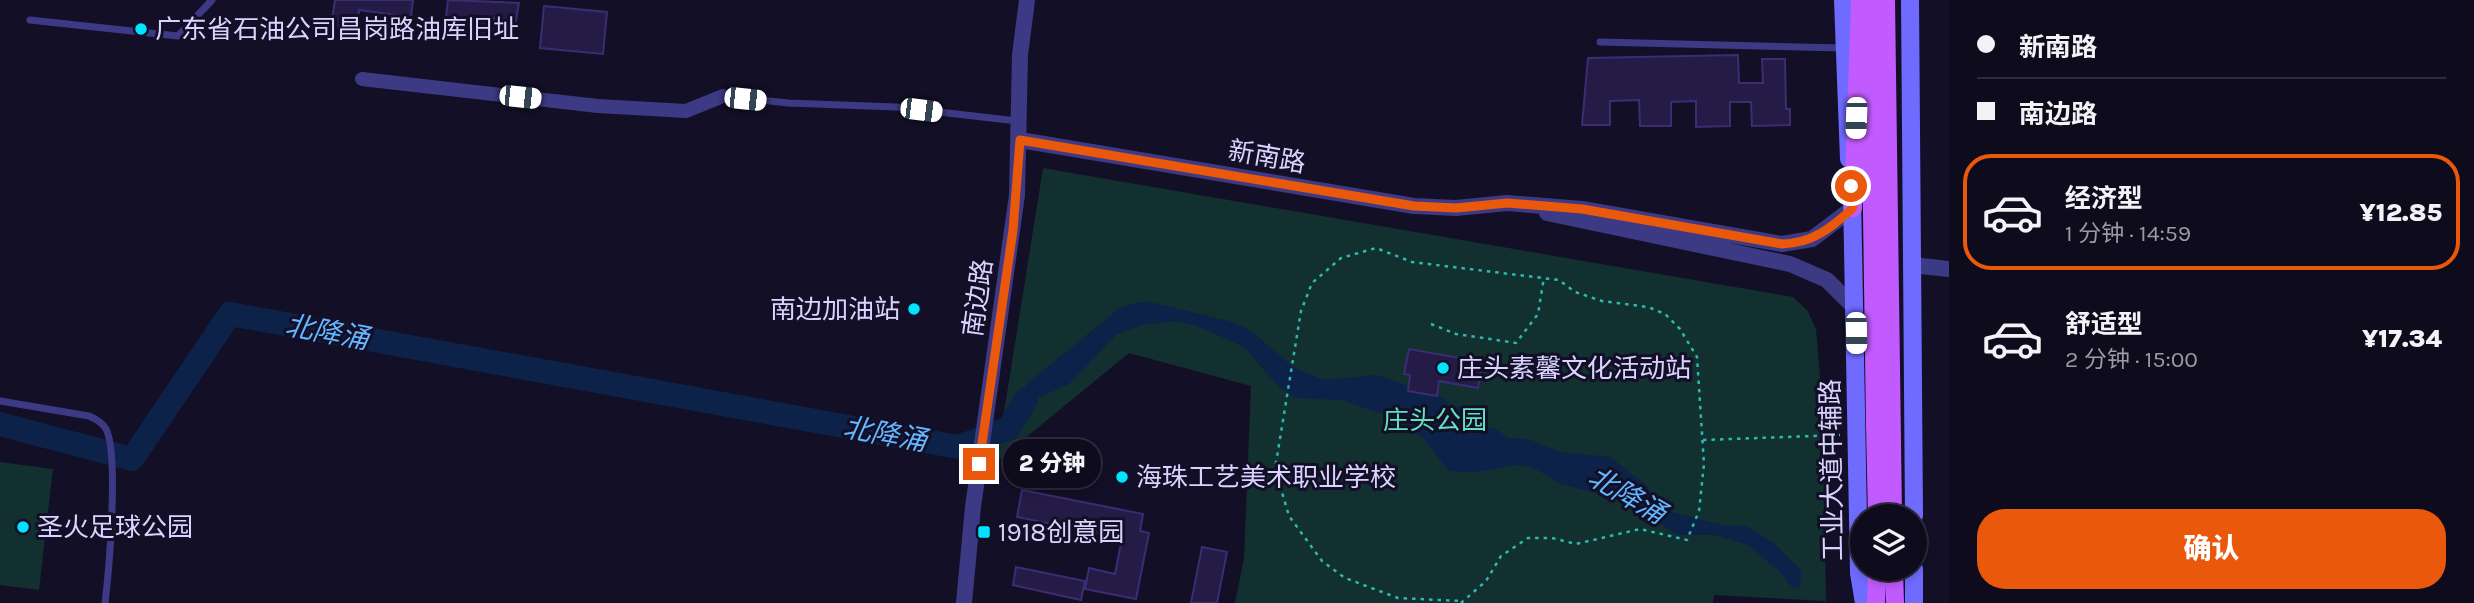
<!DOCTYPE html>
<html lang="zh">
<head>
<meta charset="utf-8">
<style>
	:root { --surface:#0e0b1c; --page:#171425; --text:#f1f3f6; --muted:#9b9ba3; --line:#2e2b3b; --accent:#ea580c }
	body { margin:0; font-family:Karla,"Noto Sans SC",sans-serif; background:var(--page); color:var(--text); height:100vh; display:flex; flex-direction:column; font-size:26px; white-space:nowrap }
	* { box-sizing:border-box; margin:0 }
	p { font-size:23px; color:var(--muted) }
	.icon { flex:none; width:38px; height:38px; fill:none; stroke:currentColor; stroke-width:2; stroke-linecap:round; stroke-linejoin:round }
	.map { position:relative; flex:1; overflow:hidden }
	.details { display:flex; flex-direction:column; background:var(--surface); width:525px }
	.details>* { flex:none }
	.top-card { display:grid; align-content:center; height:154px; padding:0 28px; background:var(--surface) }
	.fabs { position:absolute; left:1850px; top:504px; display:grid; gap:14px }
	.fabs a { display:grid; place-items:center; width:77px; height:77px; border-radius:50%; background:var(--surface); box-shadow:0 4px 10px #0003,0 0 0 2px var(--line); font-size:35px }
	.end { position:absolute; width:32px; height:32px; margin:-16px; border:9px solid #ea580c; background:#fff; box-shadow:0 0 0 4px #fff }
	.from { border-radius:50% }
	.bubble { position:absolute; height:49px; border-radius:24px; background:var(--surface); box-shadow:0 4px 10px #0003,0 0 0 2px var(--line); font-size:23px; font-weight:800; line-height:49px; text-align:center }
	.car { position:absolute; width:21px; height:42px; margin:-21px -10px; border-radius:9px; box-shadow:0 0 5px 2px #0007; background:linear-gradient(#fff 24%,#345 0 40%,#fff 0 76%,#345 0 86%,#fff 0) }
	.top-card b { display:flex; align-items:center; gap:24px; height:66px; font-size:26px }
	.top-card b+b { border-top:2px solid var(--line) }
	.top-card i { width:18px; height:18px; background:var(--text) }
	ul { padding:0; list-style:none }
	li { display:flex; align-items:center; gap:21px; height:116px; margin:0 14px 10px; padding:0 14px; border:4px solid transparent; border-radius:28px }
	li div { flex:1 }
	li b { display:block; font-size:26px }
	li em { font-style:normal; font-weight:800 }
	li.selected { border-color:var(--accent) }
	li>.icon { width:63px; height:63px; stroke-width:1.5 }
	.button { display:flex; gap:14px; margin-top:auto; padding:14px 28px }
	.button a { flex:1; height:80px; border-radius:28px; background:var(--accent); color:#fff; font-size:28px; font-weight:800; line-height:80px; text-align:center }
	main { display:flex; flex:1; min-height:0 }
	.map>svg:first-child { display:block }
	.green { fill:#12302f }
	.water { fill:#0c2248 }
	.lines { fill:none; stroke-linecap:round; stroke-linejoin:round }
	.river { stroke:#0c2248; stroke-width:24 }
	.building { fill:#241b47; stroke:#3b2d73; stroke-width:2 }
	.path { stroke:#2fb8b0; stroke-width:2.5; stroke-dasharray:3.5 5; stroke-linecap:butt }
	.service { stroke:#3d3a85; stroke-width:7 }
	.minor { stroke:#3d3a85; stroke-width:14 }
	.tertiary { stroke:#3d3a85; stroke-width:16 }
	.secondary { stroke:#6f6bff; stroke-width:18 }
	.primary { stroke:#c25bff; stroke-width:18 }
	.primary-bridge { stroke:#c25bff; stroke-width:18 }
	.route { stroke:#ea580c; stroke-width:9 }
	.poi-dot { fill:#00e5ff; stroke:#130f26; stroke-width:2.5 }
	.labels { text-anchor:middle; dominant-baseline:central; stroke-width:6; stroke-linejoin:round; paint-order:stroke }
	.poi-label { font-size:26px; fill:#d9d4ff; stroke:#130f26; text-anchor:start }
	.street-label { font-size:26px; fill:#d9d4ff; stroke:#130f26 }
	.park-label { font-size:26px; fill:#5fe0c0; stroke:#130f26 }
	.water-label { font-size:28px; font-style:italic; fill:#62b6ff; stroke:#130f26 }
</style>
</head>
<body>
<main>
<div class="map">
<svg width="1949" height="603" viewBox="0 0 1949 603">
	<rect width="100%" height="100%" fill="#130f26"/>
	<!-- green -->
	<path class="green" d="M1043 168 1793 297 1807 310 1816 329 1823 412 1826 601 1714 595 1713 603H1235L1244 558 1251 386 1129 353 996 462Z
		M0 462 53 469 39 590 0 585Z"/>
	<!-- water -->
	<path class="water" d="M1146 301 1233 322 1250 330 1294 368 1324 380 1377 375 1444 398 1450 407H1462L1471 428 1484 430 1493 427 1508 438 1528 439 1560 452 1610 457 1645 484 1657 500 1672 512 1722 525 1747 526 1775 544 1802 571 1799 589 1791 586 1779 571 1748 545 1715 535H1678L1620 499 1561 484 1532 467 1515 465 1477 472 1449 471 1422 437 1399 420 1342 400 1295 398 1279 387 1244 347 1197 326 1176 321 1143 325 1117 334 1069 384 1029 402 1009 428 1016 403 1029 382 1121 307Z"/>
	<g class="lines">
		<!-- river -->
		<path class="river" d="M0 424 132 459 230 314 958 447 1009 428 1026 399"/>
	</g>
	<!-- building -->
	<path class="building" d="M335 0H413L411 17 359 10 357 29 331 26Z
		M448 0 519 3 516 21 494 18 491 41 444 35Z
		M544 6 607 12 603 54 540 48Z
		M1738 55 1739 83H1763L1762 59H1785L1786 109H1790V125L1752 126 1751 102H1730V126L1696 127V101L1671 102V126H1640L1639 100 1610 101V125H1582L1588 58Z
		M1409 349 1482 362 1478 388 1439 381 1437 396 1408 391 1410 375 1404 374Z
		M1022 490 1143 514 1140 531 1149 533 1136 599 1085 589 1089 568 1115 574 1122 538 1017 517Z
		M1202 547 1227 552 1217 603H1191Z
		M1016 567 1085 581 1081 600 1013 585Z"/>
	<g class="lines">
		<!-- path -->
		<path class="path" d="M1431 324 1456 334 1516 343 1538 314 1544 277
			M1703 440 1840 435
			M1461 603 1486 581 1501 556 1528 538H1552L1576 544 1640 529 1687 540 1699 511 1704 464 1697 357 1680 329 1665 314 1648 307 1602 301 1575 292 1559 280 1412 262 1376 248 1341 258 1312 283 1301 311 1275 469 1289 516 1322 561 1345 578 1398 598 1461 601"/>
		<!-- service -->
		<path class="service" d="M30 20 178 36 212 0
			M1600 42 1844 48
			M723 96 788 103 896 107 1017 121
			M0 401 89 416C96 419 102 422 106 429 119 454 109 571 105 603"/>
		<!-- minor -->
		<path class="minor" d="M362 79 598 106 686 111 723 96"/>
		<!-- tertiary -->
		<path class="tertiary" d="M1020 140 1414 206 1456 208 1507 203 1582 209 1782 244 1812 239 1853 208
			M1547 213 1790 264 1827 280 1855 308
			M1912 265 1949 269
			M964 603 973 507 1017 195 1020 55 1027 0"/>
		<!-- secondary -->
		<path class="secondary" d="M1843 0 1849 159
			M1910 0 1914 516
			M1852 194 1859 573 1864 603
			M1914 603V569"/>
		<!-- primary -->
		<path class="primary" d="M1853 208 1860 0
			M1875 424 1877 516
			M1894 569 1895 603
			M1876 603 1877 569"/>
		<!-- primary-bridge -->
		<path class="primary-bridge" d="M1869 0 1875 424
			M1886 0 1893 516"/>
	</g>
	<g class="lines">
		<!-- route -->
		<path class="route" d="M979 464 1013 230 1020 140 1414 206 1456 208 1507 203 1582 209 1782 244C1813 243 1831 228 1853 208L1851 186"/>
	</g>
	<!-- markers -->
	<g class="poi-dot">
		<circle cx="141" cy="29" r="7"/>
		<circle cx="914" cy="309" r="7"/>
		<circle cx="1443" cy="368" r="7"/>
		<circle cx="1122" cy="477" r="7"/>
		<circle cx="23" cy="527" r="7"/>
		<rect x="977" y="525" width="14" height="14" rx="3.5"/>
	</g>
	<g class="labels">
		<!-- poi labels -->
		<g class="poi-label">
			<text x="155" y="29">广东省石油公司昌岗路油库旧址</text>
			<text x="900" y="309" text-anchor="end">南边加油站</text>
			<text x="1457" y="368">庄头素馨文化活动站</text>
			<text x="1136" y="477">海珠工艺美术职业学校</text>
			<text x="37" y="527">圣火足球公园</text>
			<text x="998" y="532">1918创意园</text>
		</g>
		<!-- street labels -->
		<g class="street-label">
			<text transform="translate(1267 157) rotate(10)">新南路</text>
			<text transform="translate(978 298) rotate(-82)">南边路</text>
			<text transform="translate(1832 470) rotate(-91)">工业大道中辅路</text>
		</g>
		<!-- park labels -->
		<g class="park-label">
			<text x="1435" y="420">庄头公园</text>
		</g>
		<!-- water labels -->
		<g class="water-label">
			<text transform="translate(327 332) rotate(10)">北降涌</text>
			<text transform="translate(885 434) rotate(10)">北降涌</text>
			<text transform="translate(1627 495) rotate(30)">北降涌</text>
		</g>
	</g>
</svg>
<div class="fabs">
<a><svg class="icon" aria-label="layers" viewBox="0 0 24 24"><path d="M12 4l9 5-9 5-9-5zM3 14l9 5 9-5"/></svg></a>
</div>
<i class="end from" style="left:1851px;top:186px"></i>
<i class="end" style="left:979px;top:464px"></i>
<div class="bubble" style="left:1003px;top:439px;width:98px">2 分钟</div>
<i class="car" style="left:520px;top:97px;rotate:96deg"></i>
<i class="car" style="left:745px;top:99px;rotate:96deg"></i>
<i class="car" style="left:921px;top:110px;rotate:97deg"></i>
<i class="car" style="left:1856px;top:118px;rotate:182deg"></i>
<i class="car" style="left:1856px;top:333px;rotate:179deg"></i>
</div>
<section class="details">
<div class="top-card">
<b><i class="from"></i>新南路</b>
<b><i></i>南边路</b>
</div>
<ul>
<li class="selected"><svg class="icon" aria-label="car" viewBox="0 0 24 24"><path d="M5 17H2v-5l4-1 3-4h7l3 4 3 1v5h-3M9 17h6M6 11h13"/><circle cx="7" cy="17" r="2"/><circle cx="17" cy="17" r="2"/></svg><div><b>经济型</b><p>1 分钟 · 14:59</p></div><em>¥12.85</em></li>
<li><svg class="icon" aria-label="car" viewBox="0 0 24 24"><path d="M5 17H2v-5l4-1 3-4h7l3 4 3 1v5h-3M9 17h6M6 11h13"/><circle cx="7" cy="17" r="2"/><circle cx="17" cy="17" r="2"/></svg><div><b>舒适型</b><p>2 分钟 · 15:00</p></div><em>¥17.34</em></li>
</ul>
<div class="button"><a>确认</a></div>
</section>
</main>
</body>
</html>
